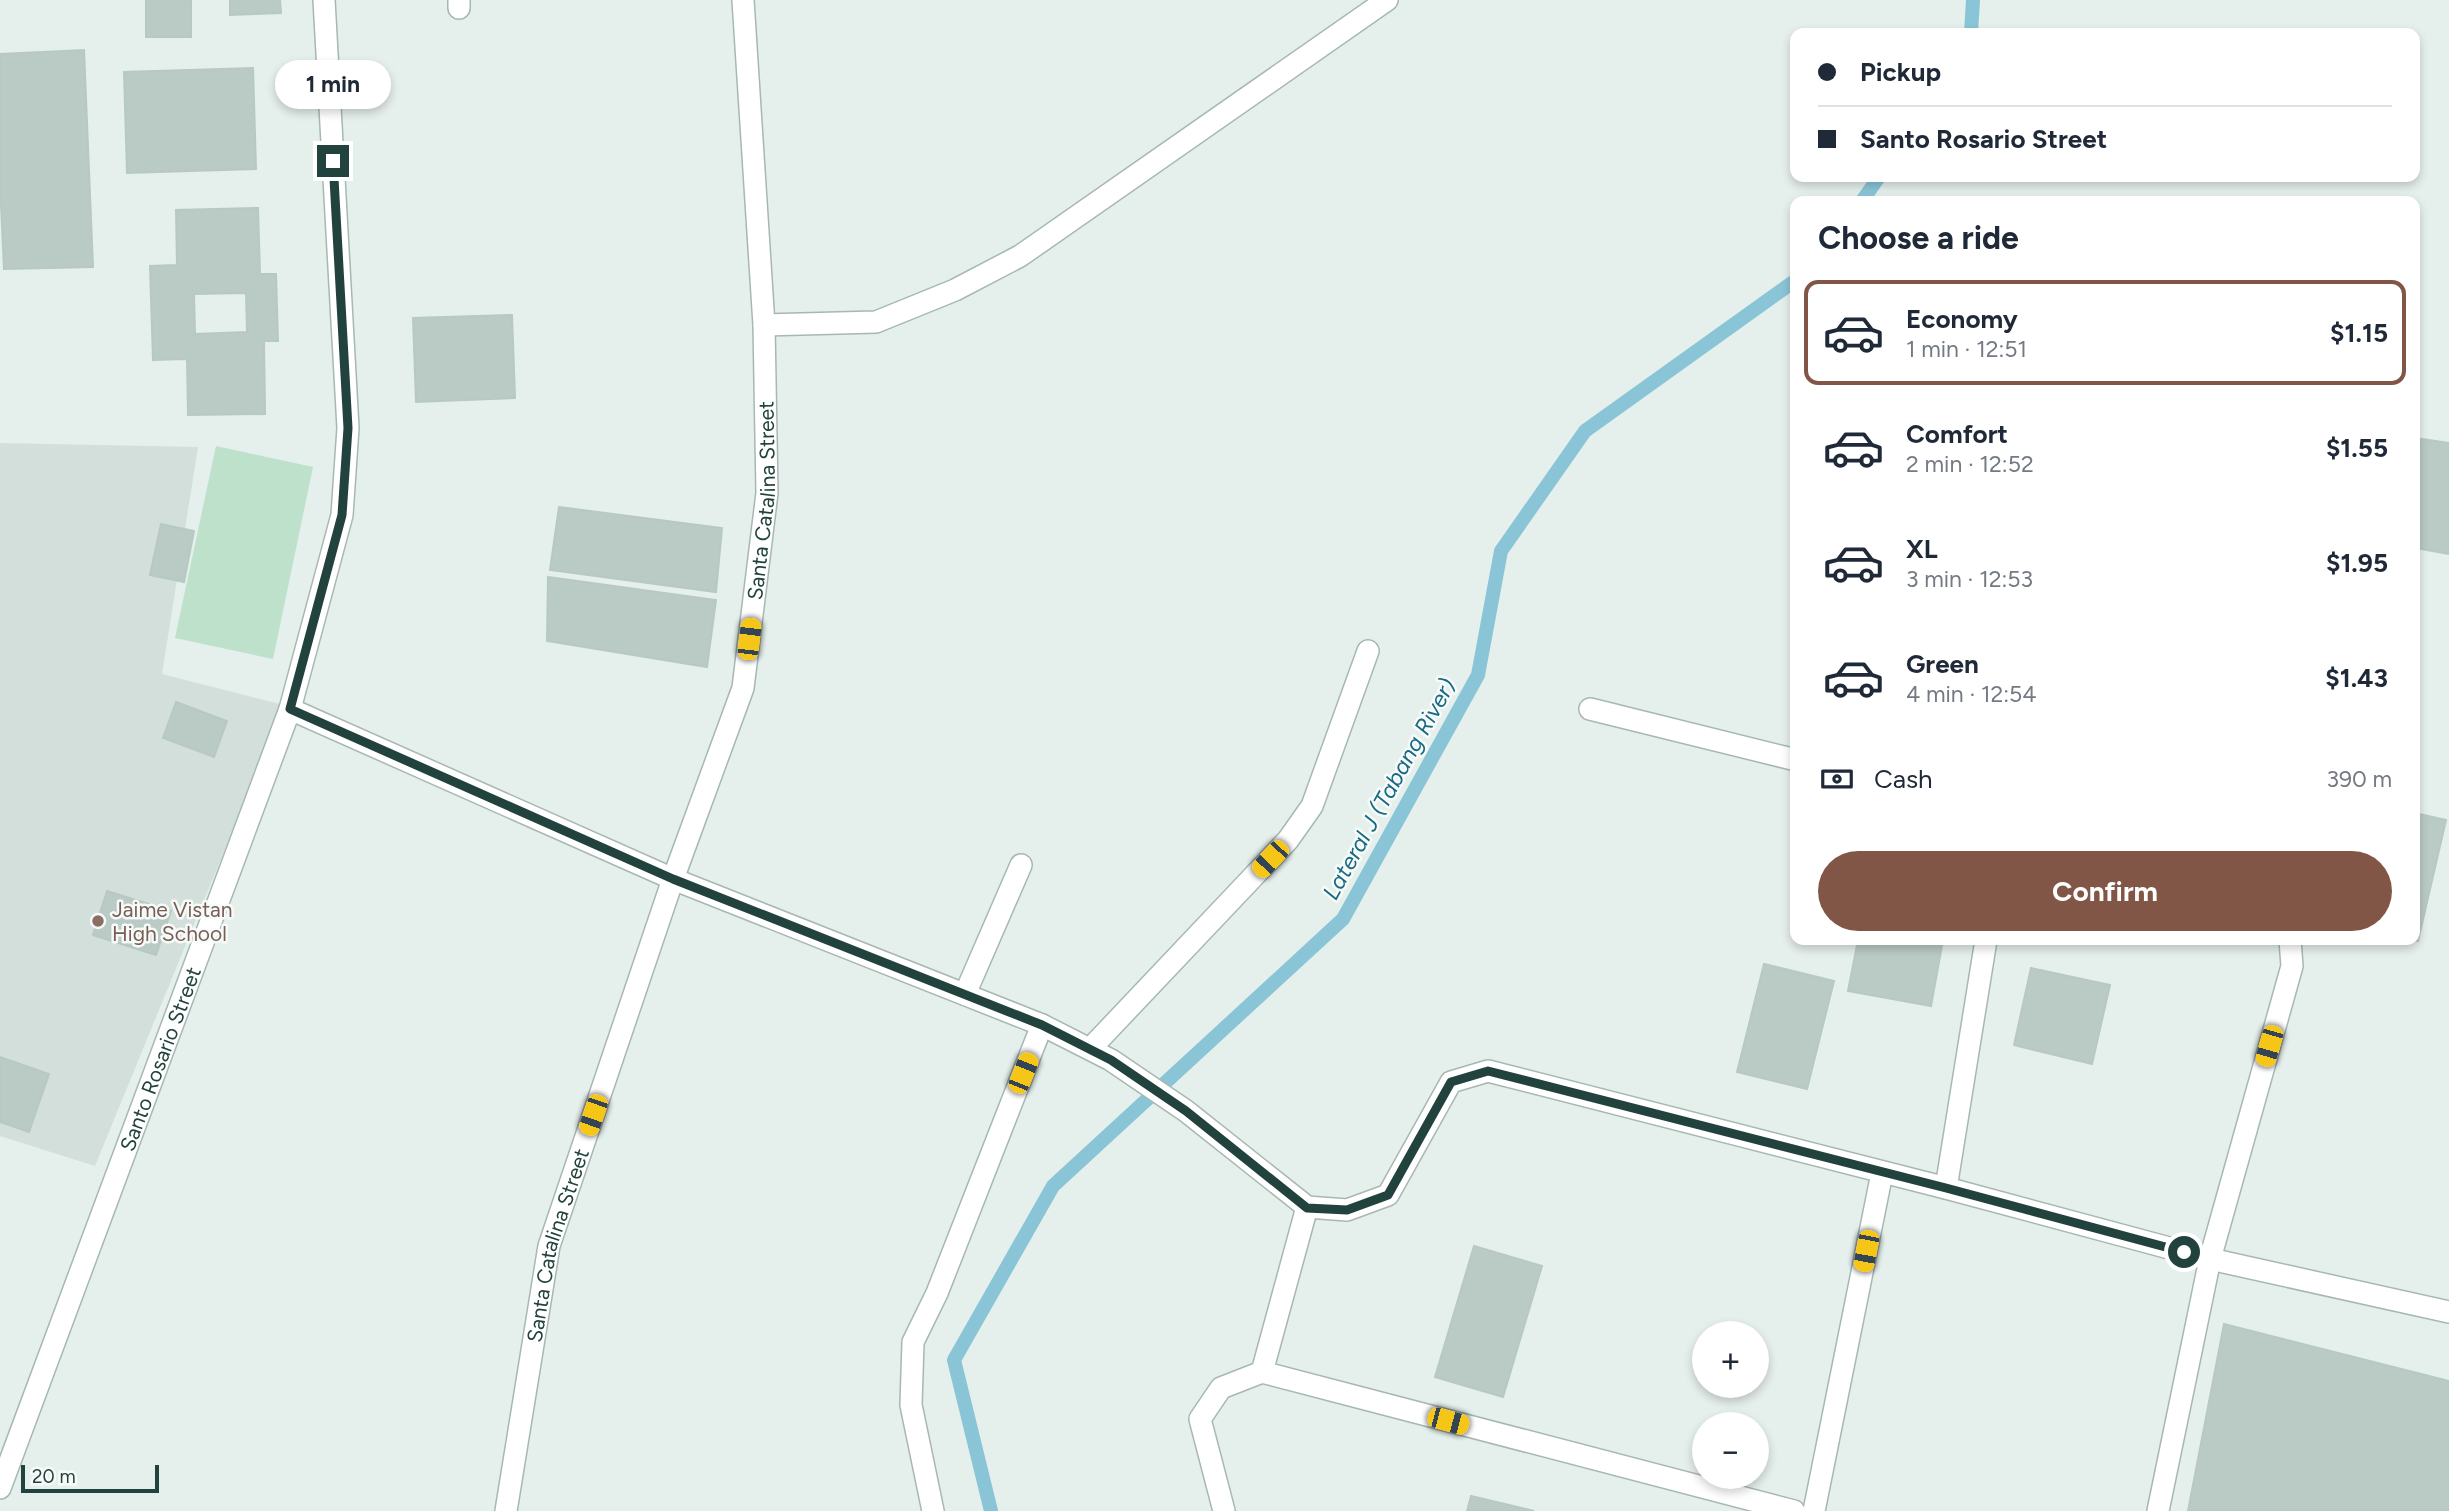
<!DOCTYPE html>
<html lang="en">
<head>
<meta charset="utf-8">
<style>
	:root { --surface:#fff; --page:#f2f2f3; --text:#1f2937; --muted:#747a83; --line:#e0e1e3; --accent:#825646 }
	body { margin:0; font-family:Figtree,sans-serif; background:var(--page); color:var(--text); height:100vh; display:flex; flex-direction:column; font-size:26px; white-space:nowrap }
	* { box-sizing:border-box; margin:0 }
	p { font-size:23px; color:var(--muted) }
	.icon { flex:none; width:38px; height:38px; fill:none; stroke:currentColor; stroke-width:2; stroke-linecap:round; stroke-linejoin:round }
	.map { position:relative; flex:1; overflow:hidden }
	.side { position:absolute; left:1790px; top:196px; width:630px; height:749px; display:flex; flex-direction:column; background:var(--surface); border-radius:14px; box-shadow:0 4px 10px #0003 }
	.side>* { flex:none }
	.banner { position:absolute; left:1790px; top:28px; width:630px; height:154px; border-radius:14px; box-shadow:0 4px 10px #0003; display:grid; align-content:center; height:154px; padding:0 28px; background:var(--surface) }
	.tools { position:absolute; left:1692px; top:1321px; display:grid; gap:14px }
	.tools a { display:grid; place-items:center; width:77px; height:77px; border-radius:50%; background:var(--surface); box-shadow:0 4px 10px #0003; font-size:35px }
	.scale { position:absolute; left:21px; bottom:18px; width:138px; box-sizing:border-box; padding-left:7px; border:4px solid #22433d; border-top:0; font-size:19px; line-height:24px; white-space:nowrap; color:#22433d; -webkit-text-stroke:5px #f6fbf9; paint-order:stroke }
	.end { position:absolute; width:32px; height:32px; margin:-16px; border:9px solid #22433d; background:#fff; box-shadow:0 0 0 4px #fff }
	.from { border-radius:50% }
	.bubble { position:absolute; height:49px; border-radius:24px; background:var(--surface); box-shadow:0 4px 10px #0003; font-size:23px; font-weight:700; line-height:49px; text-align:center }
	.car { position:absolute; width:21px; height:42px; margin:-21px -10px; border-radius:9px; box-shadow:0 0 5px 2px #0007; background:linear-gradient(#f5c518 24%,#345 0 40%,#f5c518 0 76%,#345 0 86%,#f5c518 0) }
	.banner b { display:flex; align-items:center; gap:24px; height:66px; font-size:26px }
	.banner b+b { border-top:2px solid var(--line) }
	.banner i { width:18px; height:18px; background:var(--text) }
	ul { padding:0; list-style:none }
	li { display:flex; align-items:center; gap:21px; height:105px; margin:0 14px 10px; padding:0 14px; border:4px solid transparent; border-radius:14px }
	li div { flex:1 }
	li b { display:block; font-size:26px }
	li em { font-style:normal; font-weight:700 }
	li.active { border-color:var(--accent) }
	li>.icon { width:63px; height:63px; stroke-width:1.5 }
	h2 { padding:0 28px; font-size:32px; line-height:84px }
	.pay { display:flex; align-items:center; gap:18px; height:77px; padding:0 28px; font-size:26px }
	.pay p { margin-inline-start:auto }
	.action { display:flex; gap:14px; margin-top:auto; padding:14px 28px }
	.action a { flex:1; height:80px; border-radius:42px; background:var(--accent); color:#fff; font-size:28px; font-weight:700; line-height:80px; text-align:center }
	.map>svg:first-child { display:block }
	.built { fill:#d3dfdb }
	.green { fill:#bde1ca }
	.lines { fill:none; stroke-linecap:round; stroke-linejoin:round }
	.stream { stroke:#8ac5d7; stroke-width:14 }
	.building { fill:#bacac5; stroke:#b7c9c3; stroke-width:2; fill-rule:evenodd }
	.service-casing { stroke:#a7b8b3; stroke-width:24 }
	.minor-casing { stroke:#a7b8b3; stroke-width:24 }
	.service { stroke:#fff; stroke-width:21 }
	.minor { stroke:#fff; stroke-width:21 }
	.route { stroke:#22433d; stroke-width:9 }
	.education-dot { fill:#8d6e63; stroke:#f6fbf9; stroke-width:2.5 }
	.labels { text-anchor:middle; dominant-baseline:central; stroke-width:5; stroke-linejoin:round; paint-order:stroke }
	.street-label { font-size:21px; fill:#22433d; stroke:#f6fbf9 }
	.education-label { font-size:21px; fill:#785e54; stroke:#f6fbf9; text-anchor:start }
	.water-label { font-size:23px; font-style:italic; fill:#186983; stroke:#f6fbf9 }
</style>
</head>
<body>
<div class="map">
<svg width="2449" height="1511" viewBox="0 0 2449 1511">
	<rect width="100%" height="100%" fill="#e5efeb"/>
	<!-- built -->
	<path class="built" d="M0 443 198 447 162 674 284 705 95 1166 0 1136Z"/>
	<!-- green -->
	<path class="green" d="M216 446 313 467 273 659 175 638Z"/>
	<g class="lines">
		<!-- stream -->
		<path class="stream" d="M1971 33 1973 0
			M1862 201 1879 177
			M991 1511 954 1360 1053 1186 1343 919 1478 675 1501 551 1585 431 1796 280"/>
	</g>
	<!-- building -->
	<path class="building" d="M146 0H191V37H146Z
		M230 0H280L281 13 230 15Z
		M84 50 93 267 4 269 0 183V54Z
		M253 68 256 169 127 173 124 72Z
		M258 208 260 274H276L278 341H264L265 414 188 415 187 359 153 360 150 266 177 265 176 210ZM246 293 247 332 195 334 194 294Z
		M512 315 515 398 416 402 413 318Z
		M2415 438 2449 443V554L2415 548Z
		M559 507 722 528 716 592 550 570Z
		M161 524 194 531 184 582 150 575Z
		M548 577 716 600 707 667 547 641Z
		M176 702 227 721 214 757 163 738Z
		M2415 813 2446 820 2418 941 2413 940Z
		M107 891 171 911 156 955 93 935Z
		M1858 940H1943L1931 1006 1848 991Z
		M1764 964 1834 981 1807 1089 1737 1072Z
		M2031 968 2110 985 2092 1064 2014 1045Z
		M0 1057 49 1074 29 1132 0 1122Z
		M1474 1246 1542 1266 1503 1397 1435 1377Z
		M2224 1324 2449 1381V1511H2188Z
		M1471 1496 1534 1511H1467Z"/>
	<g class="lines">
		<defs>
			<path id="service" d="M459 0V8
				M965 994 1021 865"/>
			<g id="minor">
				<path d="M764 325 876 322 955 290 1020 256 1387 0"/>
				<path d="M290 709 673 879 1042 1025 1111 1060 1186 1111 1307 1207 1347 1210 1388 1195 1451 1082 1488 1071 1946 1188 2210 1259 2449 1312"/>
				<path d="M1590 709 1796 760"/>
				<path d="M1090 1049 1288 840 1312 806 1368 651"/>
				<path d="M1946 1188 1986 940"/>
				<path d="M1262 1372 1307 1207"/>
				<path id="s1" d="M0 1488 290 709 342 515 348 428 324 0"/>
				<path id="s2" d="M506 1511 549 1246 673 879 743 688 767 493 764 325 743 0"/>
				<path d="M933 1511 911 1405 913 1342 937 1293 1042 1025"/>
				<path d="M1224 1511 1200 1419 1221 1388 1262 1372 1794 1511"/>
				<path d="M1814 1511 1882 1173"/>
				<path d="M2158 1511 2210 1259 2292 966 2290 940"/>
			</g>
		</defs>
		<!-- service casing -->
		<use href="#service" class="service-casing"/>
		<!-- minor casing -->
		<use href="#minor" class="minor-casing"/>
		<!-- service -->
		<use href="#service" class="service"/>
		<!-- minor -->
		<use href="#minor" class="minor"/>
	</g>
	<g class="lines">
		<!-- route -->
		<path class="route" d="M333 161 348 428 342 515 290 709 673 879 1042 1025 1111 1060 1186 1111 1307 1208 1347 1210 1388 1195 1451 1082 1488 1071 1946 1188 2184 1252"/>
	</g>
	<!-- markers -->
	<circle class="education-dot" cx="98" cy="921" r="7"/>
	<g class="labels">
		<!-- street labels -->
		<g class="street-label">
			<text stroke="none"><textPath href="#s2" startOffset="1048">Santa Catalina Street</textPath></text>
			<text stroke="none"><textPath href="#s1" startOffset="458">Santo Rosario Street</textPath></text>
			<text stroke="none"><textPath href="#s2" startOffset="271">Santa Catalina Street</textPath></text>
		</g>
		<!-- education labels -->
		<g class="education-label">
			<text x="112" y="909">Jaime Vistan<tspan x="112" dy="24">High School</tspan></text>
		</g>
		<!-- water labels -->
		<g class="water-label">
			<text transform="translate(1389 789) rotate(-61)">Lateral J (Tabang River)</text>
		</g>
	</g>
</svg>
<div class="tools">
<a>+</a>
<a>−</a>
</div>
<div class="scale">20 m</div>
<i class="end from" style="left:2184px;top:1252px"></i>
<i class="end" style="left:333px;top:161px"></i>
<div class="bubble" style="left:275px;top:60px;width:116px">1 min</div>
<i class="car" style="left:749px;top:639px;rotate:7deg"></i>
<i class="car" style="left:1270px;top:859px;rotate:223deg"></i>
<i class="car" style="left:2269px;top:1046px;rotate:196deg"></i>
<i class="car" style="left:1023px;top:1073px;rotate:22deg"></i>
<i class="car" style="left:593px;top:1115px;rotate:199deg"></i>
<i class="car" style="left:1866px;top:1251px;rotate:191deg"></i>
<i class="car" style="left:1448px;top:1421px;rotate:105deg"></i>
<div class="banner">
<b><i class="from"></i>Pickup</b>
<b><i></i>Santo Rosario Street</b>
</div>
<section class="side">
<h2>Choose a ride</h2>
<ul>
<li class="active"><svg class="icon" aria-label="car" viewBox="0 0 24 24"><path d="M5 17H2v-5l4-1 3-4h7l3 4 3 1v5h-3M9 17h6M6 11h13"/><circle cx="7" cy="17" r="2"/><circle cx="17" cy="17" r="2"/></svg><div><b>Economy</b><p>1 min · 12:51</p></div><em>$1.15</em></li>
<li><svg class="icon" aria-label="car" viewBox="0 0 24 24"><path d="M5 17H2v-5l4-1 3-4h7l3 4 3 1v5h-3M9 17h6M6 11h13"/><circle cx="7" cy="17" r="2"/><circle cx="17" cy="17" r="2"/></svg><div><b>Comfort</b><p>2 min · 12:52</p></div><em>$1.55</em></li>
<li><svg class="icon" aria-label="car" viewBox="0 0 24 24"><path d="M5 17H2v-5l4-1 3-4h7l3 4 3 1v5h-3M9 17h6M6 11h13"/><circle cx="7" cy="17" r="2"/><circle cx="17" cy="17" r="2"/></svg><div><b>XL</b><p>3 min · 12:53</p></div><em>$1.95</em></li>
<li><svg class="icon" aria-label="car" viewBox="0 0 24 24"><path d="M5 17H2v-5l4-1 3-4h7l3 4 3 1v5h-3M9 17h6M6 11h13"/><circle cx="7" cy="17" r="2"/><circle cx="17" cy="17" r="2"/></svg><div><b>Green</b><p>4 min · 12:54</p></div><em>$1.43</em></li>
</ul>
<div class="pay"><svg class="icon" aria-label="cash" viewBox="0 0 24 24"><path d="M3 7h18v10H3z"/><circle cx="12" cy="12" r="2"/></svg>Cash<p>390 m</p></div>
<div class="action"><a>Confirm</a></div>
</section>
</div>
</body>
</html>
